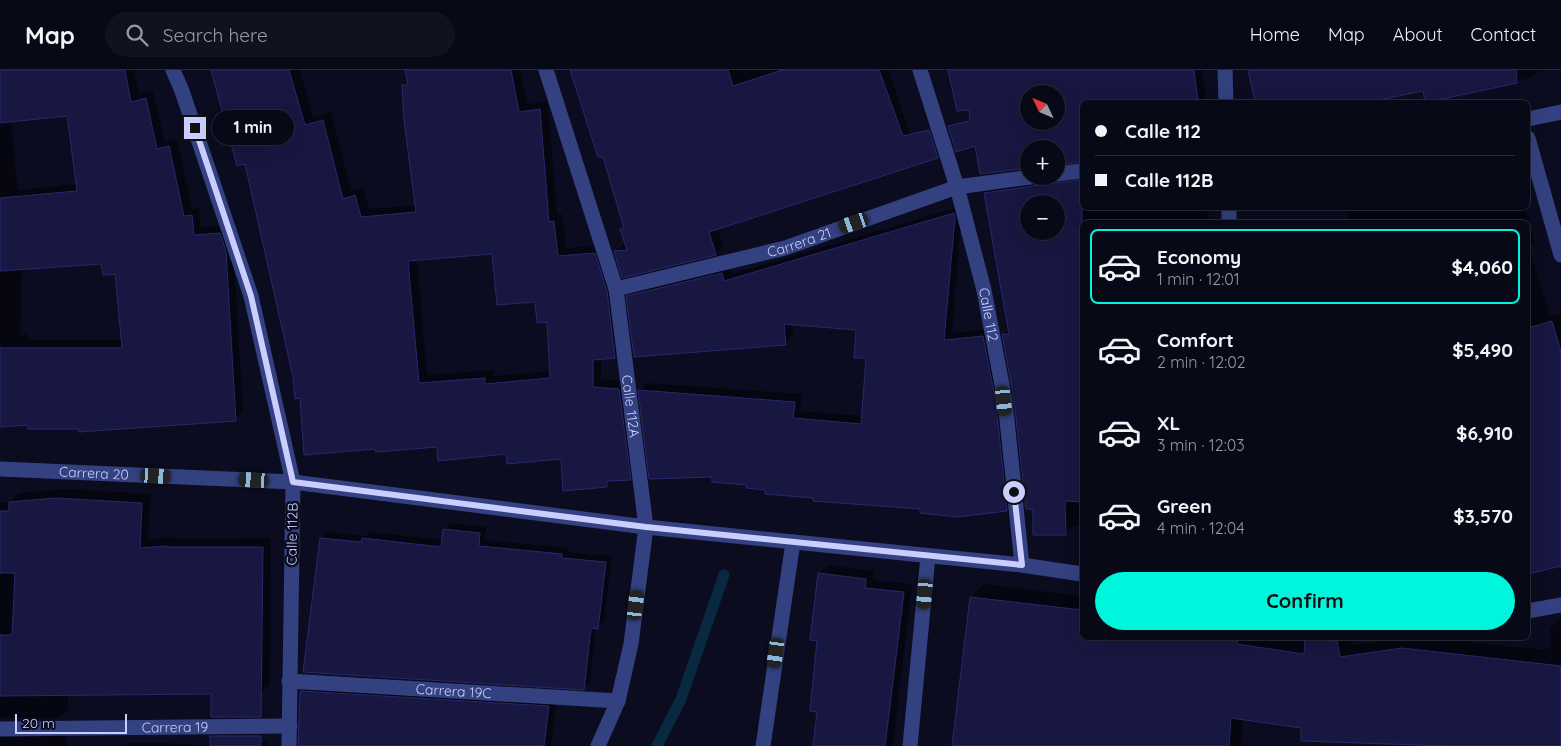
<!DOCTYPE html>
<html lang="en">
<head>
<meta charset="utf-8">
<style>
	:root { --surface:#080917; --page:#111220; --text:#f1f3f6; --muted:#989aa1; --line:#292a36; --accent:#00f5dd }
	body { margin:0; font-family:Quicksand,sans-serif; background:var(--page); color:var(--text); height:100vh; display:flex; flex-direction:column; font-size:19px; white-space:nowrap }
	* { box-sizing:border-box; margin:0 }
	p { font-size:16px; color:var(--muted) }
	.icon { flex:none; width:28px; height:28px; fill:none; stroke:currentColor; stroke-width:2; stroke-linecap:round; stroke-linejoin:round }
	.map { position:relative; flex:1; overflow:hidden }
	.side { position:absolute; left:1080px; top:150px; width:450px; height:420px; display:flex; flex-direction:column; background:var(--surface); border-radius:8px; box-shadow:0 5px 20px #0002,0 0 0 1px var(--line) }
	.side>* { flex:none }
	.hud { position:absolute; left:1080px; top:30px; width:450px; height:110px; border-radius:8px; box-shadow:0 5px 20px #0002,0 0 0 1px var(--line); display:grid; align-content:center; height:110px; padding:0 15px; background:var(--surface) }
	.needle { width:32px; rotate:314deg }
	.controls { position:absolute; left:1020px; top:15px; display:grid; gap:10px }
	.controls a { display:grid; place-items:center; width:45px; height:45px; border-radius:50%; background:var(--surface); box-shadow:0 5px 20px #0002,0 0 0 1px var(--line); font-size:25px }
	.scale { position:absolute; left:15px; bottom:12px; width:112px; box-sizing:border-box; padding-left:5px; border:2px solid #caceff; border-top:0; font-size:14px; line-height:18px; white-space:nowrap; color:#caceff; -webkit-text-stroke:4px #0b0c1f; paint-order:stroke }
	.end { position:absolute; width:22px; height:22px; margin:-11px; border:6px solid #caceff; background:#111; box-shadow:0 0 0 2px #111 }
	.from { border-radius:50% }
	.bubble { position:absolute; height:35px; border-radius:18px; background:var(--surface); box-shadow:0 5px 20px #0002,0 0 0 1px var(--line); font-size:16px; font-weight:800; line-height:35px; text-align:center }
	.car { position:absolute; width:15px; height:30px; margin:-15px -8px; border-radius:6px; box-shadow:0 0 4px 1px #0007; background:linear-gradient(#222 24%,#8ab4d8 0 40%,#222 0 76%,#8ab4d8 0 86%,#222 0) }
	.hud b { display:flex; align-items:center; gap:18px; height:48px; font-size:19px }
	.hud b+b { border-top:1px solid var(--line) }
	.hud i { width:12px; height:12px; background:var(--text) }
	ul { padding:9px 0 0; list-style:none }
	li { display:flex; align-items:center; gap:15px; height:75px; margin:0 10px 8px; padding:0 5px; border:2px solid transparent; border-radius:8px }
	li div { flex:1 }
	li b { display:block; font-size:19px }
	li em { font-style:normal; font-weight:800 }
	li.active { border-color:var(--accent) }
	li>.icon { width:45px; height:45px; stroke-width:1.5 }
	.button { display:flex; gap:10px; margin-top:auto; padding:10px 15px }
	.button a { flex:1; height:58px; border-radius:30px; background:var(--accent); color:#111; font-size:20px; font-weight:800; line-height:58px; text-align:center }
	header { display:flex; align-items:center; gap:30px; box-sizing:border-box; height:70px; padding:0 25px; background:var(--surface); border-bottom:1px solid var(--line) }
	header strong { font-size:24px }
	nav { display:flex; gap:28px; margin-inline-start:auto; font-size:18px }
	.search { width:350px; height:45px; background:var(--page); display:flex; align-items:center; gap:12px; box-sizing:border-box; padding:0 18px; border-radius:28px; color:var(--muted); font-size:19px }
	.map>svg:first-child { display:block }
	.shadow { fill:#0007; fill-rule:evenodd }
	.lines { fill:none; stroke-linecap:round; stroke-linejoin:round }
	.stream { stroke:#092841; stroke-width:11 }
	.building { fill:#171741; stroke:#28286e; fill-rule:evenodd }
	.minor { stroke:#344180; stroke-width:15 }
	.route { stroke:#caceff; stroke-width:6 }
	.labels { text-anchor:middle; dominant-baseline:central; stroke-width:5; stroke-linejoin:round; paint-order:stroke }
	.street-label { font-size:14px; fill:#caceff; stroke:#0b0c1f }
</style>
</head>
<body>
<header>
<strong>Map</strong>
<div class="search"><svg class="icon" aria-label="search" viewBox="0 0 24 24"><circle cx="10" cy="10" r="6"/><path d="M15 15l6 6"/></svg>Search here</div>
<nav><a>Home</a><a>Map</a><a>About</a><a>Contact</a></nav>
</header>
<div class="map">
<svg width="1561" height="676" viewBox="0 0 1561 676">
	<rect width="100%" height="100%" fill="#0b0c1f"/>
	<!-- shadow -->
	<path class="shadow" d="M0 0H134L139 24 153 21 165 72 177 69 192 139 199 138 201 157 228 155 233 172 243 341 235 349 80 357 30 354 0 356ZM68 45 77 114 18 120 11 51ZM102 192 116 203 122 270H28L27 264 20 265 22 198Z
		M213 0H300L313 48 331 42 351 121 363 118 370 139 416 135 403 16 408 11 406 0H520L527 34 548 31 557 144H562L566 178 603 175 623 279 615 287 601 288V309L627 311 638 400 630 409H613L607 416 562 388 438 375 377 378 301 327 294 307 246 93ZM493 183 537 231 548 251 551 301 493 306V300L427 305 417 189Z
		M577 0H889L918 88 718 158 723 176 716 184 623 206 615 182 623 174H626L622 160 625 157Z
		M949 0H1202L1206 32H1082V65L1024 78 970 39ZM1029 24H1056V51H1029Z
		M1250 0H1543L1538 1 1533 7 1426 32 1424 19 1363 32H1256Z
		M1031 110 1035 127 1082 121V138H1207L1209 152H1082V457L1073 456 1065 463 1034 437 1003 265 1009 259 985 123 993 115ZM1029 134H1056V161H1029Z
		M962 136 952 263 991 259 1014 432 1006 440 922 438 814 426 767 419 714 406 640 321 647 313 802 324 800 341 863 346 867 287 857 259 792 253 793 266 785 274 628 227 636 219 730 196 732 204Z
		M1348 138H1525L1535 172 1529 178 1550 246 1561 243V495L1528 502V152H1349Z
		M66 419 151 424 148 469 174 467V469L271 468 270 614 261 624 68 625V639L59 648H0V433L10 432 19 423Z
		M450 453 486 457 484 470 568 478V482L612 486 604 551 596 557 590 612 583 618 321 469 327 462 366 466 370 462 443 470 444 460Z
		M828 495 874 501 873 510 912 514 893 676H814L818 641 819 504Z
		M984 514 1082 526V568H1293L1306 569 1307 568H1352L1353 575 1404 568H1432L1544 580 1551 575 1550 558 1561 548V676H1489L1302 656 1243 648 1241 676H953L971 527Z
		M320 614 557 628 551 676H309L312 622Z
		M0 651 1 655 67 659V676H0Z
		M220 672H267L266 676H217Z
		M128 673H166L214 676H125Z"/>
	<g class="lines">
		<!-- stream -->
		<path class="stream" d="M657 676 681 629 724 505"/>
	</g>
	<!-- building -->
	<path class="building" d="M0 0H125L131 32 146 28 157 79 169 76 184 146 192 145 194 165 220 163 226 181 236 351 79 362V359H28V355L0 357V278H122L115 204 103 205 101 194 0 201V128L77 121 67 46 0 53Z
		M211 0H289L305 55 323 50 343 129 355 125 361 147 416 142 404 50 402 15H408L405 0H511L519 42 540 39 549 152 554 151 558 186 595 183 607 221 615 288 593 290V317L619 319 631 410 607 411V417L563 421 561 389 507 394 506 384 438 391 437 377 376 382 375 379 304 385 300 328 295 329 293 307 245 94 237 96ZM492 184 497 235 535 232 537 253 547 252 550 308 485 314V308L419 313 408 191Z
		M570 0H728L733 16 782 0H879L903 66 929 60 938 88 709 162 716 185 622 208 614 181 627 180 620 159 624 158 603 87H598Z
		M948 0H1194L1198 32H1082V92L1056 95V79H1029V98L980 104 975 76 956 82 948 56 970 51 969 40 957 41ZM1029 24H1056V51H1029Z
		M1248 0H1516L1517 13 1428 32H1425L1423 21 1369 32H1255Z
		M1047 106 1052 112 1057 113 1082 110V432L1065 431 1066 465H1033V439H1026L1014 330 1002 264H1009L984 123 1039 115 1044 113ZM1029 134H1056V161H1029Z
		M954 143 955 148 944 270 983 266 996 332 1007 441 957 447 920 443V439L813 431V428L765 424V420L746 418V415L712 412V407L649 409 638 320 795 332 793 348 861 354 866 288H854L856 260 784 254 786 275 634 287 626 226 722 203 724 211Z
		M1552 251 1561 282V496L1528 504V258Z
		M56 428 142 433 140 478 166 476V477H263L261 647H211V624L0 626V565H12L15 503H0V441H9V432Z
		M443 459 480 463 479 476 562 484V488L606 492 598 559 591 558 584 620 303 602 320 468 361 472 362 468 441 477Z
		M818 503 866 509 865 518 904 522 885 676H813L817 642 810 641 817 571 810 570Z
		M970 527 1082 540V568H1238L1237 574 1304 584 1305 568 1337 571 1340 587 1402 578 1561 596V676H1448L1301 671V658L1231 648 1229 676H952Z
		M300 621 549 636 544 676H298Z
		M210 666H261V676H210Z"/>
	<g class="lines">
		<!-- minor -->
		<g class="minor">
			<path d="M173 0 182 21 251 226 293 412 289 676"/>
			<path id="s1" d="M546 0 616 219 646 457 631 574 618 631 598 676"/>
			<path id="s2" d="M920 0 957 117 984 220 1005 331 1022 495"/>
			<path d="M1225 0 1226 32"/>
			<path d="M1528 49 1561 42"/>
			<path d="M1528 68 1561 185"/>
			<path d="M1056 104 1082 101"/>
			<path d="M1229 152V138"/>
			<path id="s3" d="M616 219 785 178 957 117 1038 106"/>
			<path id="s4" d="M0 399 293 412 646 457 1022 495 1082 504"/>
			<path d="M1528 541 1561 535"/>
			<path id="s5" d="M289 611 618 631"/>
			<path id="s6" d="M0 659 290 656"/>
			<path d="M763 676 793 472"/>
			<path d="M910 676 928 486"/>
		</g>
	</g>
	<g class="lines">
		<!-- route -->
		<path class="route" d="M195 58 251 226 293 412 646 457 1022 495 1014 422"/>
	</g>
	<g class="labels">
		<!-- street labels -->
		<g class="street-label">
			<text stroke="none"><textPath href="#s3" startOffset="189">Carrera 21</textPath></text>
			<text stroke="none"><textPath href="#s2" startOffset="254">Calle 112</textPath></text>
			<text stroke="none"><textPath href="#s1" startOffset="348">Calle 112A</textPath></text>
			<text stroke="none"><textPath href="#s4" startOffset="94">Carrera 20</textPath></text>
			<text transform="translate(292 464) rotate(-89)">Calle 112B</text>
			<text stroke="none"><textPath href="#s5" startOffset="165">Carrera 19C</textPath></text>
			<text stroke="none"><textPath href="#s6" startOffset="175">Carrera 19</textPath></text>
		</g>
	</g>
</svg>
<div class="controls">
<a><svg class="needle" viewBox="-14 -14 28 28"><path d="M0-13l5 13h-10z" fill="#e53935"/><path d="M0 13l5-13h-10z" fill="#989aa1"/></svg></a>
<a>+</a>
<a>−</a>
</div>
<div class="scale">20 m</div>
<i class="end from" style="left:1014px;top:422px"></i>
<i class="end" style="left:195px;top:58px"></i>
<div class="bubble" style="left:212px;top:40px;width:82px">1 min</div>
<i class="car" style="left:854px;top:153px;rotate:251deg"></i>
<i class="car" style="left:1004px;top:331px;rotate:174deg"></i>
<i class="car" style="left:156px;top:406px;rotate:93deg"></i>
<i class="car" style="left:254px;top:410px;rotate:273deg"></i>
<i class="car" style="left:925px;top:524px;rotate:185deg"></i>
<i class="car" style="left:636px;top:535px;rotate:7deg"></i>
<i class="car" style="left:776px;top:583px;rotate:188deg"></i>
<div class="hud">
<b><i class="from"></i>Calle 112</b>
<b><i></i>Calle 112B</b>
</div>
<section class="side">
<ul>
<li class="active"><svg class="icon" aria-label="car" viewBox="0 0 24 24"><path d="M5 17H2v-5l4-1 3-4h7l3 4 3 1v5h-3M9 17h6M6 11h13"/><circle cx="7" cy="17" r="2"/><circle cx="17" cy="17" r="2"/></svg><div><b>Economy</b><p>1 min · 12:01</p></div><em>$4,060</em></li>
<li><svg class="icon" aria-label="car" viewBox="0 0 24 24"><path d="M5 17H2v-5l4-1 3-4h7l3 4 3 1v5h-3M9 17h6M6 11h13"/><circle cx="7" cy="17" r="2"/><circle cx="17" cy="17" r="2"/></svg><div><b>Comfort</b><p>2 min · 12:02</p></div><em>$5,490</em></li>
<li><svg class="icon" aria-label="car" viewBox="0 0 24 24"><path d="M5 17H2v-5l4-1 3-4h7l3 4 3 1v5h-3M9 17h6M6 11h13"/><circle cx="7" cy="17" r="2"/><circle cx="17" cy="17" r="2"/></svg><div><b>XL</b><p>3 min · 12:03</p></div><em>$6,910</em></li>
<li><svg class="icon" aria-label="car" viewBox="0 0 24 24"><path d="M5 17H2v-5l4-1 3-4h7l3 4 3 1v5h-3M9 17h6M6 11h13"/><circle cx="7" cy="17" r="2"/><circle cx="17" cy="17" r="2"/></svg><div><b>Green</b><p>4 min · 12:04</p></div><em>$3,570</em></li>
</ul>
<div class="button"><a>Confirm</a></div>
</section>
</div>
</body>
</html>
